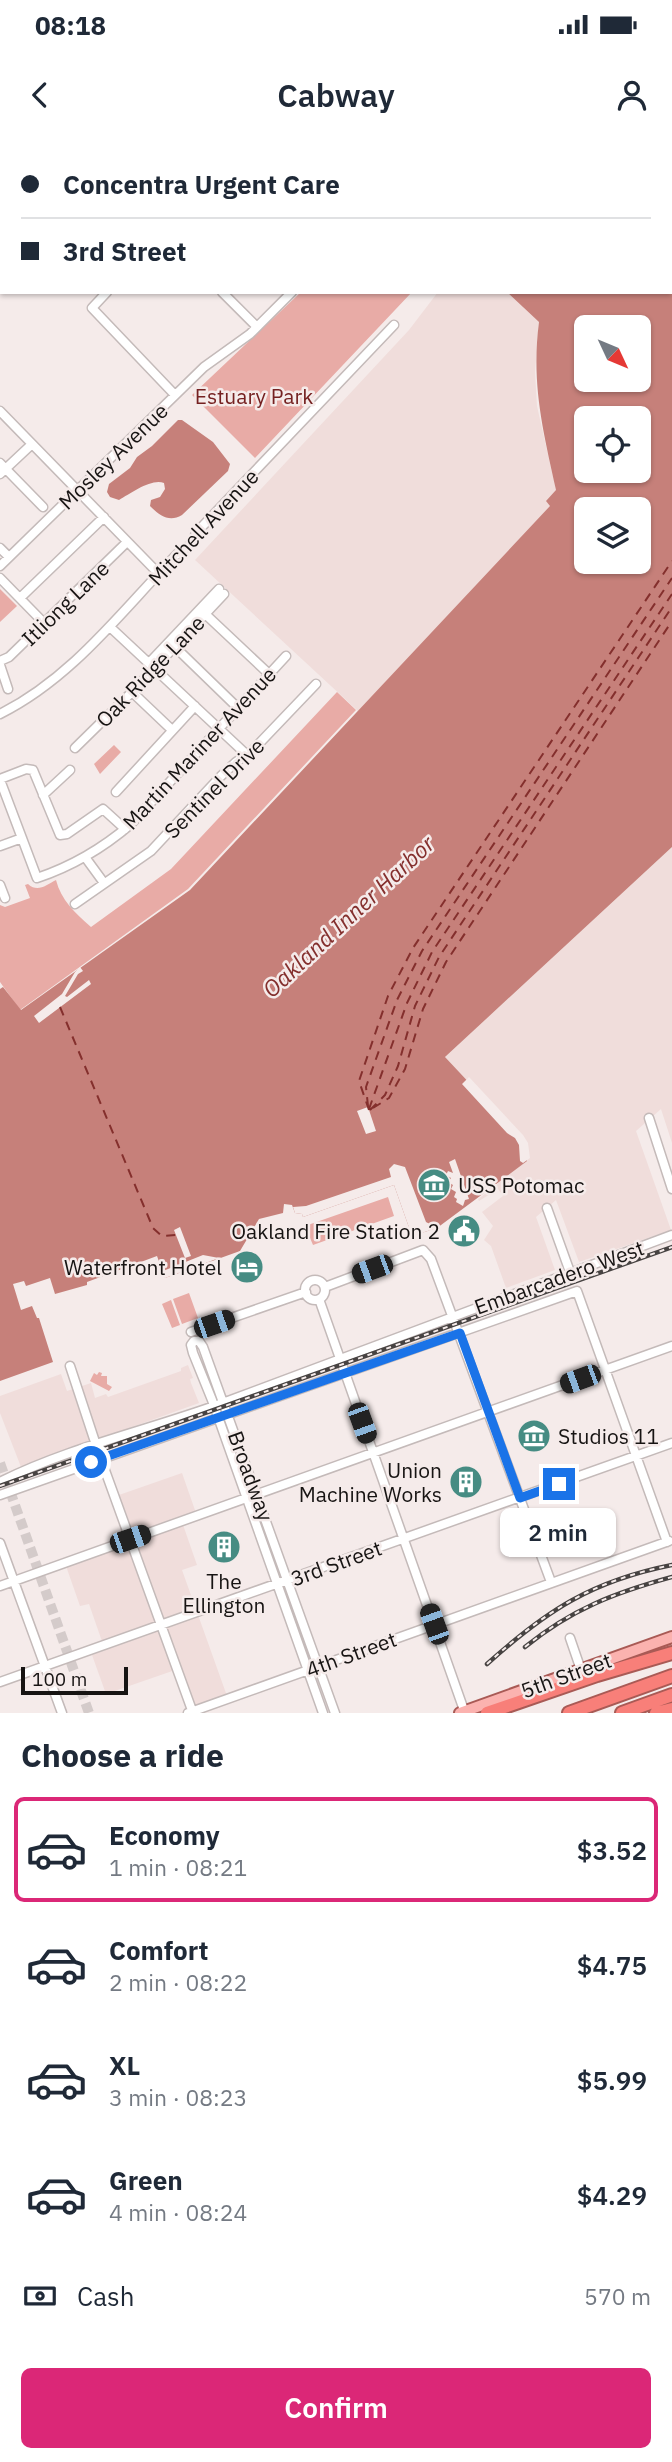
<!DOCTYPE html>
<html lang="en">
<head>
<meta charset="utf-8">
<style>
	:root { --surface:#fff; --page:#f6f6f7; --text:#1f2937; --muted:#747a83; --line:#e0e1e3; --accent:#db2777 }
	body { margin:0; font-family:"IBM Plex Sans",sans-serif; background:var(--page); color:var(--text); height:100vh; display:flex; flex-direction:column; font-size:26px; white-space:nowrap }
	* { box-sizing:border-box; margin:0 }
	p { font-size:23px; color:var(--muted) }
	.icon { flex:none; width:38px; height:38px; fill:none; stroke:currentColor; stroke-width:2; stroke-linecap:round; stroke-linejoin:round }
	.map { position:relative; height:1573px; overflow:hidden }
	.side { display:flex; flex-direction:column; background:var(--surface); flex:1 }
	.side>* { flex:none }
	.hud { position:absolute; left:0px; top:0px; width:672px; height:154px; box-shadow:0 2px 5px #0004; display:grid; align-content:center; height:154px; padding:0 21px; background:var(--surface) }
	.needle { width:46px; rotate:134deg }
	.buttons { position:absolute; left:574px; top:175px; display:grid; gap:14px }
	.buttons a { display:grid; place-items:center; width:77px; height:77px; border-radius:10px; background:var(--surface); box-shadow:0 2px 5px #0004; font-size:35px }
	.scale { position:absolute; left:21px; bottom:18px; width:107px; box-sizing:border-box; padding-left:7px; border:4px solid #171413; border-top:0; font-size:19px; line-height:24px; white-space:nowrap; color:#171413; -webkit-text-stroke:5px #f5ebea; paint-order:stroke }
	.end { position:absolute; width:32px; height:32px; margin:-16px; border:9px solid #1a73e8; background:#fff; box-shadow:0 0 0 4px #fff }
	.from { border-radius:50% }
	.bubble { position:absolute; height:49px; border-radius:10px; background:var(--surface); box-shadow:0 2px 5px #0004; font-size:23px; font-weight:600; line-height:49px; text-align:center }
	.car { position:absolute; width:21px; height:42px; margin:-21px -10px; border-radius:9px; box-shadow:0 0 5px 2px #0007; background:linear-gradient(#222 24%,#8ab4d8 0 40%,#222 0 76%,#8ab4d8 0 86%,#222 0) }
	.hud b { display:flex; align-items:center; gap:24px; height:66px; font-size:26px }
	.hud b+b { border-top:2px solid var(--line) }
	.hud i { width:18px; height:18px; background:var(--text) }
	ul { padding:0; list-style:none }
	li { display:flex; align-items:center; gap:21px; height:105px; margin:0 14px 10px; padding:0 7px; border:4px solid transparent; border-radius:10px }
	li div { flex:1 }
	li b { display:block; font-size:26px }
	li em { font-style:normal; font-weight:600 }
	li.selected { border-color:var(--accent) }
	li>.icon { width:63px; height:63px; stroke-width:1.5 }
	h2 { padding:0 21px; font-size:32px; line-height:84px }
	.pay { display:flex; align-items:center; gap:18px; height:77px; padding:0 21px; font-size:26px }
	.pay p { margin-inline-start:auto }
	.primary-button { display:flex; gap:14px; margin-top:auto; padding:14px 21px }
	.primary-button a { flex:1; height:80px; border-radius:10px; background:var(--accent); color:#fff; font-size:28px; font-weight:600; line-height:80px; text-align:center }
	.status { display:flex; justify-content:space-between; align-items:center; height:49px; padding:0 35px; background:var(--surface); direction:ltr }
	.status svg { height:19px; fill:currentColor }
	header { display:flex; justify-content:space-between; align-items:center; height:91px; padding:0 21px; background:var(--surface); font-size:32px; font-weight:600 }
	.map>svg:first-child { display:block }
	.built { fill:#f0dddb }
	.green { fill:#e8aba6 }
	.water { fill:#c6807a; fill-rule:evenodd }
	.pier { fill:#f5ebea }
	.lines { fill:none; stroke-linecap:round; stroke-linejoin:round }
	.ferry { stroke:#842f2d; stroke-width:2; stroke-dasharray:9 7; stroke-linecap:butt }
	.major-tunnel { stroke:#d4cbca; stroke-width:10; stroke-dasharray:10 5; stroke-linecap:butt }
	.minor-casing { stroke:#c4bab9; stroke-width:11 }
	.major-casing { stroke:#a95a55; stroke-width:14 }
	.highway-casing { stroke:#a95a55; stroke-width:16 }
	.minor { stroke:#fff; stroke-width:8 }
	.major { stroke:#fbb2af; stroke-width:10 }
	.highway { stroke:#f87f79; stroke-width:12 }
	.rail-casing { stroke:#474342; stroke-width:4.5 }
	.rail { stroke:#f5ebea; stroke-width:2; stroke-dasharray:5; stroke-linecap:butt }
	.route { stroke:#1a73e8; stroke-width:9 }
	.labels { text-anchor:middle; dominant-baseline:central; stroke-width:5; stroke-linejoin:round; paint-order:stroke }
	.park-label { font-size:21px; fill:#752121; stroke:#f5ebea }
	.street-label { font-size:21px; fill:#171413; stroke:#f5ebea }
	.poi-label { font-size:21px; fill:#171413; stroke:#f5ebea; text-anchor:end }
	.water-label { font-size:23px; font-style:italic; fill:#842f2d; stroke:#f5ebea }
</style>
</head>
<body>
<div class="status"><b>08:18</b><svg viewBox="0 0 49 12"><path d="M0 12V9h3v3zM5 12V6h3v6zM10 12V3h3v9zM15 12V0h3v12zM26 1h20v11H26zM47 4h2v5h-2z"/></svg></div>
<header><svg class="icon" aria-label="back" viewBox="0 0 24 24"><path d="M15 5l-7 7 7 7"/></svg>Cabway<svg class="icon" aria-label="person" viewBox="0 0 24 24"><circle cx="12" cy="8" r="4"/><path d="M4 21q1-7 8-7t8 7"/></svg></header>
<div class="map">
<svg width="672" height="1573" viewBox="0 0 672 1573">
	<rect width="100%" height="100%" fill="#f5ebea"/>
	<!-- built -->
	<path class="built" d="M438 152H507L539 182 535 232 537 266 556 350 551 366 358 571 195 420 409 190Z
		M672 707V1003L661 969 636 991 671 1090 579 1122 556 1060 536 1077 555 1130 506 1148 491 1106 484 1100 493 1086 482 1072 503 1056 498 1049 479 1061 478 1059 497 1045 520 997 445 917Z
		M188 1225 193 1238 190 1239 191 1243 199 1263 21 1327 0 1273V1256L61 1234 67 1251 91 1243 95 1258 106 1254 108 1257 181 1231V1228Z
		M182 1333 196 1373 181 1379 197 1425 182 1430 227 1556 195 1567 181 1528 106 1554 92 1515 105 1510 89 1464 80 1466 66 1426 137 1401 119 1355Z"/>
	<!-- green -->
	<path class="green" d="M381 0H513L515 2H382Z
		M301 152H412L255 318 192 255Z
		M0 449 17 466 0 482Z
		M337 552 356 570 188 749 20 870 0 842V765L5 767 30 758 25 745 28 744C38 753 46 745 56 740 61 760 75 773 91 787L171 729Z
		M114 605 121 612 100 634 94 624Z
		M388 1057 394 1076 313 1105 305 1086Z
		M189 1153 198 1178 182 1184 173 1159Z
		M171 1160 180 1185 172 1188 162 1164Z
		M99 1232 102 1233 101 1236H107V1244L112 1247 109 1251 90 1241 94 1233 97 1235Z"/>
	<!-- water -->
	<path class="water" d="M613 0H672V707L445 917 520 997 527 1021 437 1088 412 1096 394 1045 303 1077 302 1074 295 1073 292 1065 284 1064 283 1073 259 1079 240 1111 165 1138 157 1116 87 1142V1145L55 1154 50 1138 26 1146 24 1141 13 1144 21 1170 32 1166 37 1178H39L53 1222 0 1241V849L3 847 21 870 190 750 550 366 546 361 556 350C543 290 531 244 539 182L507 152H670V2H611ZM586 187H639V240H586ZM586 278H639V331H586ZM586 369H639V422H586Z
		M178 280H182L213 302 230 324 228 331 182 375C169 383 159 375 150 366L151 360 160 357 165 349 164 343C152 338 131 353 119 360L110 357 107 352 109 344 130 328 137 317 152 306Z"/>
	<!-- pier -->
	<path class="pier" d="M80 827 83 831 78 834 65 856 67 857 89 840 91 844 39 883 34 876 62 854 75 832Z
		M469 937 523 995 528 1003 530 1018 523 1023 520 1021 519 1005 515 998 507 993 462 944Z
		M368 967 376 991 366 994 357 971Z
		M455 1019 469 1059 465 1060 463 1066 456 1062 457 1059 454 1057 456 1052 451 1049 453 1045 448 1042 451 1038 446 1035 448 1031 453 1033 449 1022Z
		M394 1024 405 1027 426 1082 437 1088 412 1096 394 1045 303 1077 302 1074 295 1073 293 1067 306 1066 391 1037 389 1029Z
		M180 1087 191 1116 185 1118 174 1090Z
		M203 1115 219 1118 165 1138 163 1131Z"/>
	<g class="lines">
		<!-- ferry -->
		<path class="ferry" d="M60 867 153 1088 162 1096 176 1095
			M368 966 366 947 397 860 422 811 672 438
			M373 968 389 958 405 929 423 869 446 822 672 481
			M369 969 407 863 432 812 672 454
			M369 970 359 941 388 856 413 808 672 421
			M370 970 385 955 398 926 415 866 439 817 672 467"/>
		<!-- major-tunnel -->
		<path class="major-tunnel" d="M0 1323 89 1573"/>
		<defs>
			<path id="minor" d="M266 0 267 2
				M374 0 375 2
				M52 2 54 0
				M164 2 165 0
				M0 56 2 54
				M107 152 92 168 175 255
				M222 152 257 187
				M0 271 158 433
				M0 323 43 367
				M0 334 32 304
				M0 408 9 417
				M0 426 204 227 250 194 292 152
				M0 438 44 483
				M20 458 104 377
				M202 471 269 534
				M110 487 247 615
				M172 504 238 568
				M0 521 9 517 127 402
				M149 523 219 449
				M0 525 8 549
				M132 552 172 590
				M0 574C74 537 123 469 180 411L192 404 196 393 394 185
				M75 608 132 552 224 454
				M0 639 26 629 33 630 60 695 67 694 103 669 125 689
				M0 640 37 738C73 726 103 708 131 684L286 516
				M116 652 195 566
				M43 655 70 630
				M0 706 22 698
				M85 717 104 743
				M0 745 5 758
				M75 764 151 711 221 636 236 622 252 611 316 544
				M649 978 672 1049
				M547 1068 570 1132
				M305 1150a10 10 0 1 1 20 0a10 10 0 1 1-20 0Z
				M325 1147 423 1110 431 1119 551 1442
				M319 1159 465 1573
				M191 1192 306 1152
				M70 1226 98 1311 193 1573
				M0 1342C67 1308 149 1290 220 1264 371 1208 521 1150 672 1095
				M0 1355 577 1151 667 1402
				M0 1403 62 1573
				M0 1446 672 1206
				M570 1498 581 1530
				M0 1542 672 1303
				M188 1573 669 1401
				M323 1573 212 1260 193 1213 191 1205 194 1201H199L203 1207 335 1573"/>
			<path id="major" d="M460 1573 672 1497"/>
			<path id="highway" d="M487 1573 597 1535 672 1513
				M569 1573 672 1536
				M622 1573 672 1555
				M656 1573 672 1569"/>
		</defs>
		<!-- minor casing -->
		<use href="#minor" class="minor-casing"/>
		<!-- major casing -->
		<use href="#major" class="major-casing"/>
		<!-- highway casing -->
		<use href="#highway" class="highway-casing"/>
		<!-- minor -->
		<use href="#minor" class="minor"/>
		<!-- major -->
		<use href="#major" class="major"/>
		<!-- highway -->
		<use href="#highway" class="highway"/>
		<defs>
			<path id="rail" d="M0 1346 672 1107
				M525 1507C572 1469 614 1453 672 1437
				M487 1524C547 1470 592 1441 672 1425"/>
		</defs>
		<!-- rail casing -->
		<use href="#rail" class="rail-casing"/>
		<!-- rail -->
		<use href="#rail" class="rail"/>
	</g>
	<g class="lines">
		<!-- route -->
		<path class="route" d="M91 1322 460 1193 520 1358 559 1344"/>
	</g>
	<!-- icons -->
	<defs>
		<symbol id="museum-disc" viewBox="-11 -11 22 22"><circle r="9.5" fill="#468c83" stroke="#f5ebea"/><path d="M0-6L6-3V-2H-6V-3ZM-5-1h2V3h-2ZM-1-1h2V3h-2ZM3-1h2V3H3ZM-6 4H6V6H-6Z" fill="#fff"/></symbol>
		<symbol id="civic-disc" viewBox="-11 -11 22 22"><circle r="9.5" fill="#468c83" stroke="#f5ebea"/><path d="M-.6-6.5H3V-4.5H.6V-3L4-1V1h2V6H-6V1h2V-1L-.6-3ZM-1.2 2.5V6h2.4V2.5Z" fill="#fff"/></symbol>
		<symbol id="hotel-disc" viewBox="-11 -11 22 22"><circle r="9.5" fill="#468c83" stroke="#f5ebea"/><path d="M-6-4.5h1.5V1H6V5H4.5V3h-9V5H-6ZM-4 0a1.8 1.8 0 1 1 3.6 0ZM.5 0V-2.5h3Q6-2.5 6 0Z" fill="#fff"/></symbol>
		<symbol id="building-disc" viewBox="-11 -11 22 22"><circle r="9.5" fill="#468c83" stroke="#f5ebea"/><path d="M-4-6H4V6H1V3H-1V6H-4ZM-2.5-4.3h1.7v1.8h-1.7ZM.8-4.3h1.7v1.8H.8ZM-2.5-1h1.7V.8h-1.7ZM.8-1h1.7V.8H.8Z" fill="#fff"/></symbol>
	</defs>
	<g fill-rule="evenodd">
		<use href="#museum-disc" x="415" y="1026" width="38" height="38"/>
		<use href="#civic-disc" x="445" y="1072" width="38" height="38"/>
		<use href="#hotel-disc" x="228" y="1108" width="38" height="38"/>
		<use href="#museum-disc" x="515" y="1277" width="38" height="38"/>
		<use href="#building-disc" x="447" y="1323" width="38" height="38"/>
		<use href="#building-disc" x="205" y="1388" width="38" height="38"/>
	</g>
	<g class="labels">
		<!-- park labels -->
		<g class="park-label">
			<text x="254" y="256">Estuary Park</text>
		</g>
		<!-- street labels -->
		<g class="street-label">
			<text transform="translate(113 316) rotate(-44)">Mosley Avenue</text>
			<text transform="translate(203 387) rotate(-47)">Mitchell Avenue</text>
			<text transform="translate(65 463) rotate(-44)">Itliong Lane</text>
			<text transform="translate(150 531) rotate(-46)">Oak Ridge Lane</text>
			<text transform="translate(199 608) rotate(-47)">Martin Mariner Avenue</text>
			<text transform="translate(214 648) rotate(-45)">Sentinel Drive</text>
			<text transform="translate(559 1137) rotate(-20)">Embarcadero West</text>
			<text transform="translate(251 1336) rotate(70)">Broadway</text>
			<text transform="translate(336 1423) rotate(-20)">3rd Street</text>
			<text transform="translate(351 1514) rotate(-20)">4th Street</text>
			<text transform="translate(566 1535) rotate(-20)">5th Street</text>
		</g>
		<!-- poi labels -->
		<g class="poi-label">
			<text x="458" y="1045" text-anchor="start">USS Potomac</text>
			<text x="440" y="1091">Oakland Fire Station 2</text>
			<text x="222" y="1127">Waterfront Hotel</text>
			<text x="558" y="1296" text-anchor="start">Studios 11</text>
			<text x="442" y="1330">Union<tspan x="442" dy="24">Machine Works</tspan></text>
			<text x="224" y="1441" text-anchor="middle">The<tspan x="224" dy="24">Ellington</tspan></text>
		</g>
		<!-- water labels -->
		<g class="water-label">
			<text transform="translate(348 776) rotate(-43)">Oakland Inner Harbor</text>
		</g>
	</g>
</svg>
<div class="buttons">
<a><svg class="needle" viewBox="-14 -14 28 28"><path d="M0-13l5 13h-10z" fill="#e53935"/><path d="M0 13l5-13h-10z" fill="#747a83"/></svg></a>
<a><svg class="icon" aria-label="locate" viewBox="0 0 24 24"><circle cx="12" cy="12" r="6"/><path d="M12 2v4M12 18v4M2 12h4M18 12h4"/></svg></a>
<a><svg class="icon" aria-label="layers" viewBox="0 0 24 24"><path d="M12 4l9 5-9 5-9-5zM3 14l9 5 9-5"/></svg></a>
</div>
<div class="scale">100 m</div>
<i class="end from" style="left:91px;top:1322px"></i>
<i class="end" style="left:559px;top:1344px"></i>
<div class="bubble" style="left:500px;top:1368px;width:116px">2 min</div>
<i class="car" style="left:372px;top:1129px;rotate:250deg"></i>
<i class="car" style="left:214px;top:1184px;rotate:71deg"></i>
<i class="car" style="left:580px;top:1239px;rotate:250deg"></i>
<i class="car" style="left:362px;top:1283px;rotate:160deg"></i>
<i class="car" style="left:130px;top:1399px;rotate:71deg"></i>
<i class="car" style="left:434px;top:1484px;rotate:340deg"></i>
<div class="hud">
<b><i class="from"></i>Concentra Urgent Care</b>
<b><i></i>3rd Street</b>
</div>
</div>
<section class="side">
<h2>Choose a ride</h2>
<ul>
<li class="selected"><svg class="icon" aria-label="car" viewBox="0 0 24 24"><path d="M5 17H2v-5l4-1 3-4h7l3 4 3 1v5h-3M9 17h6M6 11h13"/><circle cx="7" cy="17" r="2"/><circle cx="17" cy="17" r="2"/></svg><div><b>Economy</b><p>1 min · 08:21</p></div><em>$3.52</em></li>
<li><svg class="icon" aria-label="car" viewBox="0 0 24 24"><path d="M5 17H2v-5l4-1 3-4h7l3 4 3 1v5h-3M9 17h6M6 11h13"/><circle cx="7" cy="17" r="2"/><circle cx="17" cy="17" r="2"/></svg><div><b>Comfort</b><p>2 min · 08:22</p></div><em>$4.75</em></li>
<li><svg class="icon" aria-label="car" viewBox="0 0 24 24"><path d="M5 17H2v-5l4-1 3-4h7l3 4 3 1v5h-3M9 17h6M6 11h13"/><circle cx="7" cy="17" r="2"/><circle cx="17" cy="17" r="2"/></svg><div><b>XL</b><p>3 min · 08:23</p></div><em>$5.99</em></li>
<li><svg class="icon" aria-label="car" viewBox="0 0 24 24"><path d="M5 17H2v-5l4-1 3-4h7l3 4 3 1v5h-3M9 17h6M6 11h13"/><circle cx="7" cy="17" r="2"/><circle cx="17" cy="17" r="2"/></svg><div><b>Green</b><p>4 min · 08:24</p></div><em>$4.29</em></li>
</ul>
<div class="pay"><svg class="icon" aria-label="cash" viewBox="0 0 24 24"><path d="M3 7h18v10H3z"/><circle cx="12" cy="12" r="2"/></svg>Cash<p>570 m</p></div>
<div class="primary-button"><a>Confirm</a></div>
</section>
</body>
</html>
